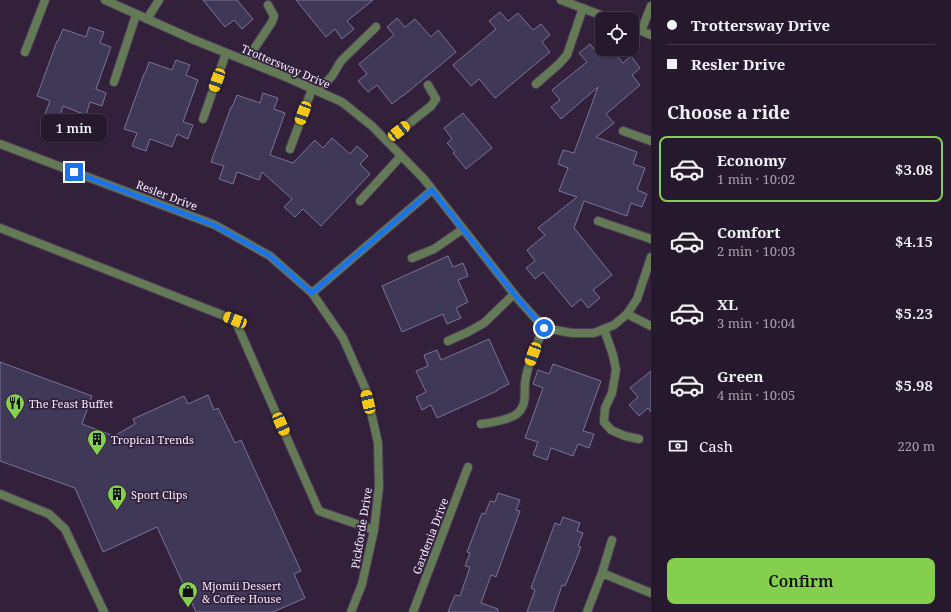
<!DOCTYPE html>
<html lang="en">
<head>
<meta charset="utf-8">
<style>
	:root { --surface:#26192d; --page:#2e2235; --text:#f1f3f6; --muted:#a4a0aa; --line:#423849; --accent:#84cf4d }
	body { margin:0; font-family:"Noto Serif",serif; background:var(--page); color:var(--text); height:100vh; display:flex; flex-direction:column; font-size:15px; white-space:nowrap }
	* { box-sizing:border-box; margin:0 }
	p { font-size:13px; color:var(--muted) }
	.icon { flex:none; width:22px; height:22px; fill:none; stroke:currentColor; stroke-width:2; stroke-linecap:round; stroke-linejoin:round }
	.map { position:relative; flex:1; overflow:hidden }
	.drawer { display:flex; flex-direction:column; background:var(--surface); width:300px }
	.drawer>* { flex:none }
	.hud { display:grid; align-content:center; height:88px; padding:0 16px; background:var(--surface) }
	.buttons { position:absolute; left:595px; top:12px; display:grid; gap:8px }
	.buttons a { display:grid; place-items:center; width:44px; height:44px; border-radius:8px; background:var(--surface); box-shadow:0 1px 3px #0004,0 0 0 1px var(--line); font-size:20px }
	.end { position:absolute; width:18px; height:18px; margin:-9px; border:5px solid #1a73e8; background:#fff; box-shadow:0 0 0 2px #fff }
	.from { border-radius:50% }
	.bubble { position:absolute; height:28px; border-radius:8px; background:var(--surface); box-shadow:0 1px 3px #0004,0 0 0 1px var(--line); font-size:13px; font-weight:600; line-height:28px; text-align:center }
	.car { position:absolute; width:12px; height:24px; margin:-12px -6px; border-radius:5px; box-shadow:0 0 3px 1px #0007; background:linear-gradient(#f5c518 24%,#345 0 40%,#f5c518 0 76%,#345 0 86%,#f5c518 0) }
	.hud b { display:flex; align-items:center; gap:14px; height:38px; font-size:15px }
	.hud b+b { border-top:1px solid var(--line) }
	.hud i { width:10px; height:10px; background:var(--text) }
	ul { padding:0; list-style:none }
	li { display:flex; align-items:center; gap:12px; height:66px; margin:0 8px 6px; padding:0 8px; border:2px solid transparent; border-radius:8px }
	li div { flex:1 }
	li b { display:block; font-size:15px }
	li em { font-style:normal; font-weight:600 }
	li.current { border-color:var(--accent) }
	li>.icon { width:36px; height:36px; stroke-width:1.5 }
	h2 { padding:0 16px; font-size:18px; line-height:48px }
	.pay { display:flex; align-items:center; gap:10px; height:44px; padding:0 16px; font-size:15px }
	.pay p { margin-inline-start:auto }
	.action { display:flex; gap:8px; margin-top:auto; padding:8px 16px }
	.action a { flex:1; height:46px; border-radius:8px; background:var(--accent); color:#111; font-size:16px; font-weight:600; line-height:46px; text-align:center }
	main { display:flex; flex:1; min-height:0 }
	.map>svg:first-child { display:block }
	.building { fill:#3f3857; stroke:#7b7397 }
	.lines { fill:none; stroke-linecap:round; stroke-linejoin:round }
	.lane-casing { stroke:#4f3d57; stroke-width:10 }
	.street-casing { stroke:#4f3d57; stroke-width:10 }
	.lane { stroke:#647a57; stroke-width:8 }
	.street { stroke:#647a57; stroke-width:8 }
	.route { stroke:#1a73e8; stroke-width:5 }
	.labels { text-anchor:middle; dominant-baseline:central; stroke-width:3.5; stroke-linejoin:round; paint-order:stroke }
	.street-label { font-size:11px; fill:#f8ecfe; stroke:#33213c }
	.poi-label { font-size:11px; fill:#f8ecfe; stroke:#33213c; text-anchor:start }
</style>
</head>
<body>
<main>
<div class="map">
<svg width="651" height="612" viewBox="0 0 651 612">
	<rect width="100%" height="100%" fill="#33213c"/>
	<!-- building -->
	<path class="building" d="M203 0H237L253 19 242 29 234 20 225 27Z
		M296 0H373L347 21 354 29 342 39 335 29 326 37Z
		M500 12 508 21 518 13 533 30 541 24 550 35 542 42 550 52 495 98 479 79 471 86 453 65 496 29 489 21Z
		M397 18 405 27 415 19 431 37 438 30 456 52 403 96H402L392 104 377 85 368 92 358 81 367 74 359 64 394 35 387 27Z
		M89 27 104 32 100 43 111 47 96 89 106 93 102 106 90 102 86 115 63 106 59 119 45 114 50 101 37 96 57 41H58L63 29 86 37Z
		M590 44 594 49H611L623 63 631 56 640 68 632 75 640 85 606 114 614 123 596 137 637 152 633 164 645 168 637 190 647 194 642 207 631 203 627 216 584 201 574 228 612 275 593 290 600 298 588 308 581 299 572 307 543 272 535 279 526 268 535 261 527 250 545 235 538 228 577 197 559 191 568 168 558 164 563 150 574 153 598 87 561 119 551 107 560 100 552 90 587 62 579 53Z
		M176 60 190 65 186 75 198 80 183 122 193 125 188 139 177 134 172 147 150 139 146 151 132 146 137 133 124 129 144 74H145L149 62 172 70Z
		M263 93 278 98 274 109 285 113 270 155 293 163 315 140 323 148 332 138 350 154 357 146 368 156 360 164 370 174 321 226 303 209 295 217 284 207 292 199 262 172 259 180 237 172 233 184 219 179 224 166 211 162 231 107H232L237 95 260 103Z
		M463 113 492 148 466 169 453 153 455 152 447 143 452 139 444 128Z
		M448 256 453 267 463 263 468 276 458 280 468 302 456 308 461 318 447 324 443 314 402 332 382 286Z
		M489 339 509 384 497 390V391L437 418 431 405 422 410 416 397 426 392 416 371 428 366 424 355 437 350 441 360Z
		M0 362 92 396 82 424 114 436 135 424 133 419 184 396 188 404 208 395 214 410 218 408 235 443 241 440 301 571 294 574 305 598 273 612H196L157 527 103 552 75 488 0 461Z
		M553 364 601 381 583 431 594 434 589 448 578 444 573 456 551 448 547 460 533 455 538 442 525 438 543 388 533 384 538 370 549 374Z
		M651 371V412L648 408 639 416 629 405 638 397 630 388Z
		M498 493 520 500 516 510 520 511 496 577 491 575 481 603 498 609V612H448L455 595 460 596 470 567 465 566 470 553 467 552 482 513 485 514 490 501 495 502Z
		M563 517 580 523 577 531 583 533 578 546 581 547 575 562 565 586 562 585 553 612H527L535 590 531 588 555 523 560 525Z"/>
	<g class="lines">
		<defs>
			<path id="lane" d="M147 19 159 0
				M641 31 651 6
				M25 52 45 0
				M246 61 272 22 274 16 268 5
				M114 82 136 15
				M536 84 559 64 567 55 583 8
				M318 91 332 76 341 61 376 27
				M203 119 226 53
				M623 131 651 141
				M387 141 431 106 436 99 428 85
				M290 149 312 89
				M360 201 401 156
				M598 221 651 239
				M0 228 235 320 319 511 374 530
				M412 258 434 249 463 229
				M627 314 651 326
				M604 329 613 355 616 370 612 393 605 408 604 422 611 430 625 436 639 439
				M448 341 468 332 484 323 514 294
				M481 424C491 423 513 419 519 412 527 403 524 393 525 383 527 366 537 343 544 328
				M0 494 49 514 65 529 104 612
				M413 612 468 467"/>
			<path id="street" d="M105 0 192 39 286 77 342 102 372 126 424 179 518 299 544 328 572 333H594L614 325 627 314 637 299 651 257
				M561 0 611 19
				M632 27 651 35
				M0 144 215 225 270 256 312 293 343 338 366 390 378 443 379 487 374 530 362 584 351 612
				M312 293 432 190
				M602 573 651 593
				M587 612 602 573 612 540"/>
		</defs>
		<!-- lane casing -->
		<use href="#lane" class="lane-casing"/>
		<!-- street casing -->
		<use href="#street" class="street-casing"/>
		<!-- lane -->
		<use href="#lane" class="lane"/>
		<!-- street -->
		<use href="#street" class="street"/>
	</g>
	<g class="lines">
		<!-- route -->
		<path class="route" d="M74 172 214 225 270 256 312 293 432 190 518 299 544 328"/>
	</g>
	<!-- icons -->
	<defs>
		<symbol id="restaurant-pin" viewBox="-11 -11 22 30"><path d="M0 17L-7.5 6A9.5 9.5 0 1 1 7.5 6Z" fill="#84cf4d" stroke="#33213c"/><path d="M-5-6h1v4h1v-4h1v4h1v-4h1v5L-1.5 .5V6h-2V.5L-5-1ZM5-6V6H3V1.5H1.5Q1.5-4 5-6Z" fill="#111"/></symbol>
		<symbol id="building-pin" viewBox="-11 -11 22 30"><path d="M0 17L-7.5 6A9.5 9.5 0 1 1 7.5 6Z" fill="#84cf4d" stroke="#33213c"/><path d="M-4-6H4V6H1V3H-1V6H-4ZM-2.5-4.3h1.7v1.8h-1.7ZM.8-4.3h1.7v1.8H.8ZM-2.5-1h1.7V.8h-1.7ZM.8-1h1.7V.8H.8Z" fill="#111"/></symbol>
		<symbol id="shop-pin" viewBox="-11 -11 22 30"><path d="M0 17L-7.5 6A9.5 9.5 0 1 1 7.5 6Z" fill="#84cf4d" stroke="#33213c"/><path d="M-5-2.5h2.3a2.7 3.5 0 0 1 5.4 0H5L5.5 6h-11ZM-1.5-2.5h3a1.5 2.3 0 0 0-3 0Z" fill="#111"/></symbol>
	</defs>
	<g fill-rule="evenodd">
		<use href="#restaurant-pin" x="4" y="392" width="22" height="30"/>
		<use href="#building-pin" x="86" y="428" width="22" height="30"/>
		<use href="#building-pin" x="106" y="483" width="22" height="30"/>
		<use href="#shop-pin" x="177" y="580" width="22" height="30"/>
	</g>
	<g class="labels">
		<!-- street labels -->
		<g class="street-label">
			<text transform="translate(286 66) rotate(23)">Trottersway Drive</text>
			<text transform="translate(167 195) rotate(21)">Resler Drive</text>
			<text transform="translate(361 528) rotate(-81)">Pickforde Drive</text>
			<text transform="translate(430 536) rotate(-69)">Gardenia Drive</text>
		</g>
		<!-- poi labels -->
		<g class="poi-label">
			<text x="29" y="403">The Feast Buffet</text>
			<text x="111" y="439">Tropical Trends</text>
			<text x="131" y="494">Sport Clips</text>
			<text x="202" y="585">Mjomii Dessert<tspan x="202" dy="13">&amp; Coffee House</tspan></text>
		</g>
	</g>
</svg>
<div class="buttons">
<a><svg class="icon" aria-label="locate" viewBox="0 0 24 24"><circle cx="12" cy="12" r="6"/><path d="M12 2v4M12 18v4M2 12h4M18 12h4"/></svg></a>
</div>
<i class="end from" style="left:544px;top:328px"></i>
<i class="end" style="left:74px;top:172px"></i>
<div class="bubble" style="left:41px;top:114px;width:66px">1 min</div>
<i class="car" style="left:217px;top:80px;rotate:200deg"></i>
<i class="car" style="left:303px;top:113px;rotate:200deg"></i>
<i class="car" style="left:399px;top:131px;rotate:52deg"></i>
<i class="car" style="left:235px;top:320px;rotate:291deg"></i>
<i class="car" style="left:533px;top:354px;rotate:200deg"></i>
<i class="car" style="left:368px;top:402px;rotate:347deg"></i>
<i class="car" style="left:281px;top:424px;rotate:156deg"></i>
</div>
<section class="drawer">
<div class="hud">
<b><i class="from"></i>Trottersway Drive</b>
<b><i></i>Resler Drive</b>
</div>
<h2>Choose a ride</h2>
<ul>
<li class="current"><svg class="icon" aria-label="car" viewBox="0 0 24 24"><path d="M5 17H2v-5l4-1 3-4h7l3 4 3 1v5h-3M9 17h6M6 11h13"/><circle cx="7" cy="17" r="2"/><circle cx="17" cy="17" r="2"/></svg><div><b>Economy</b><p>1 min · 10:02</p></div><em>$3.08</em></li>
<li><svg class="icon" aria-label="car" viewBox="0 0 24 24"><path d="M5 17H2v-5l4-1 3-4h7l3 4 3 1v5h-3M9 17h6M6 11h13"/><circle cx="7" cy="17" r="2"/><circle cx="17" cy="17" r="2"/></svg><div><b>Comfort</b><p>2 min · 10:03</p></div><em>$4.15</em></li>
<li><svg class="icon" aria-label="car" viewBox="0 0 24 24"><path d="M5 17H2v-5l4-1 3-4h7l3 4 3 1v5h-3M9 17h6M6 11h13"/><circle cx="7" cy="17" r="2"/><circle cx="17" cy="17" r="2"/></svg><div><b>XL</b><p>3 min · 10:04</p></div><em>$5.23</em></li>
<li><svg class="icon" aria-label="car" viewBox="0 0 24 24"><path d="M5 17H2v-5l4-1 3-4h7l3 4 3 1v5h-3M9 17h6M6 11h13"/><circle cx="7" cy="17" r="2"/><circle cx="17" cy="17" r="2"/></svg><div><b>Green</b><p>4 min · 10:05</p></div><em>$5.98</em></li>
</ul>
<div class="pay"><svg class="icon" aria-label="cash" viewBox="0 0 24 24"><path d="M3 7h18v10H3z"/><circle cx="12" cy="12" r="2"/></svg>Cash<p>220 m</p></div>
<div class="action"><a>Confirm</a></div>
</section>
</main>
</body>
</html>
